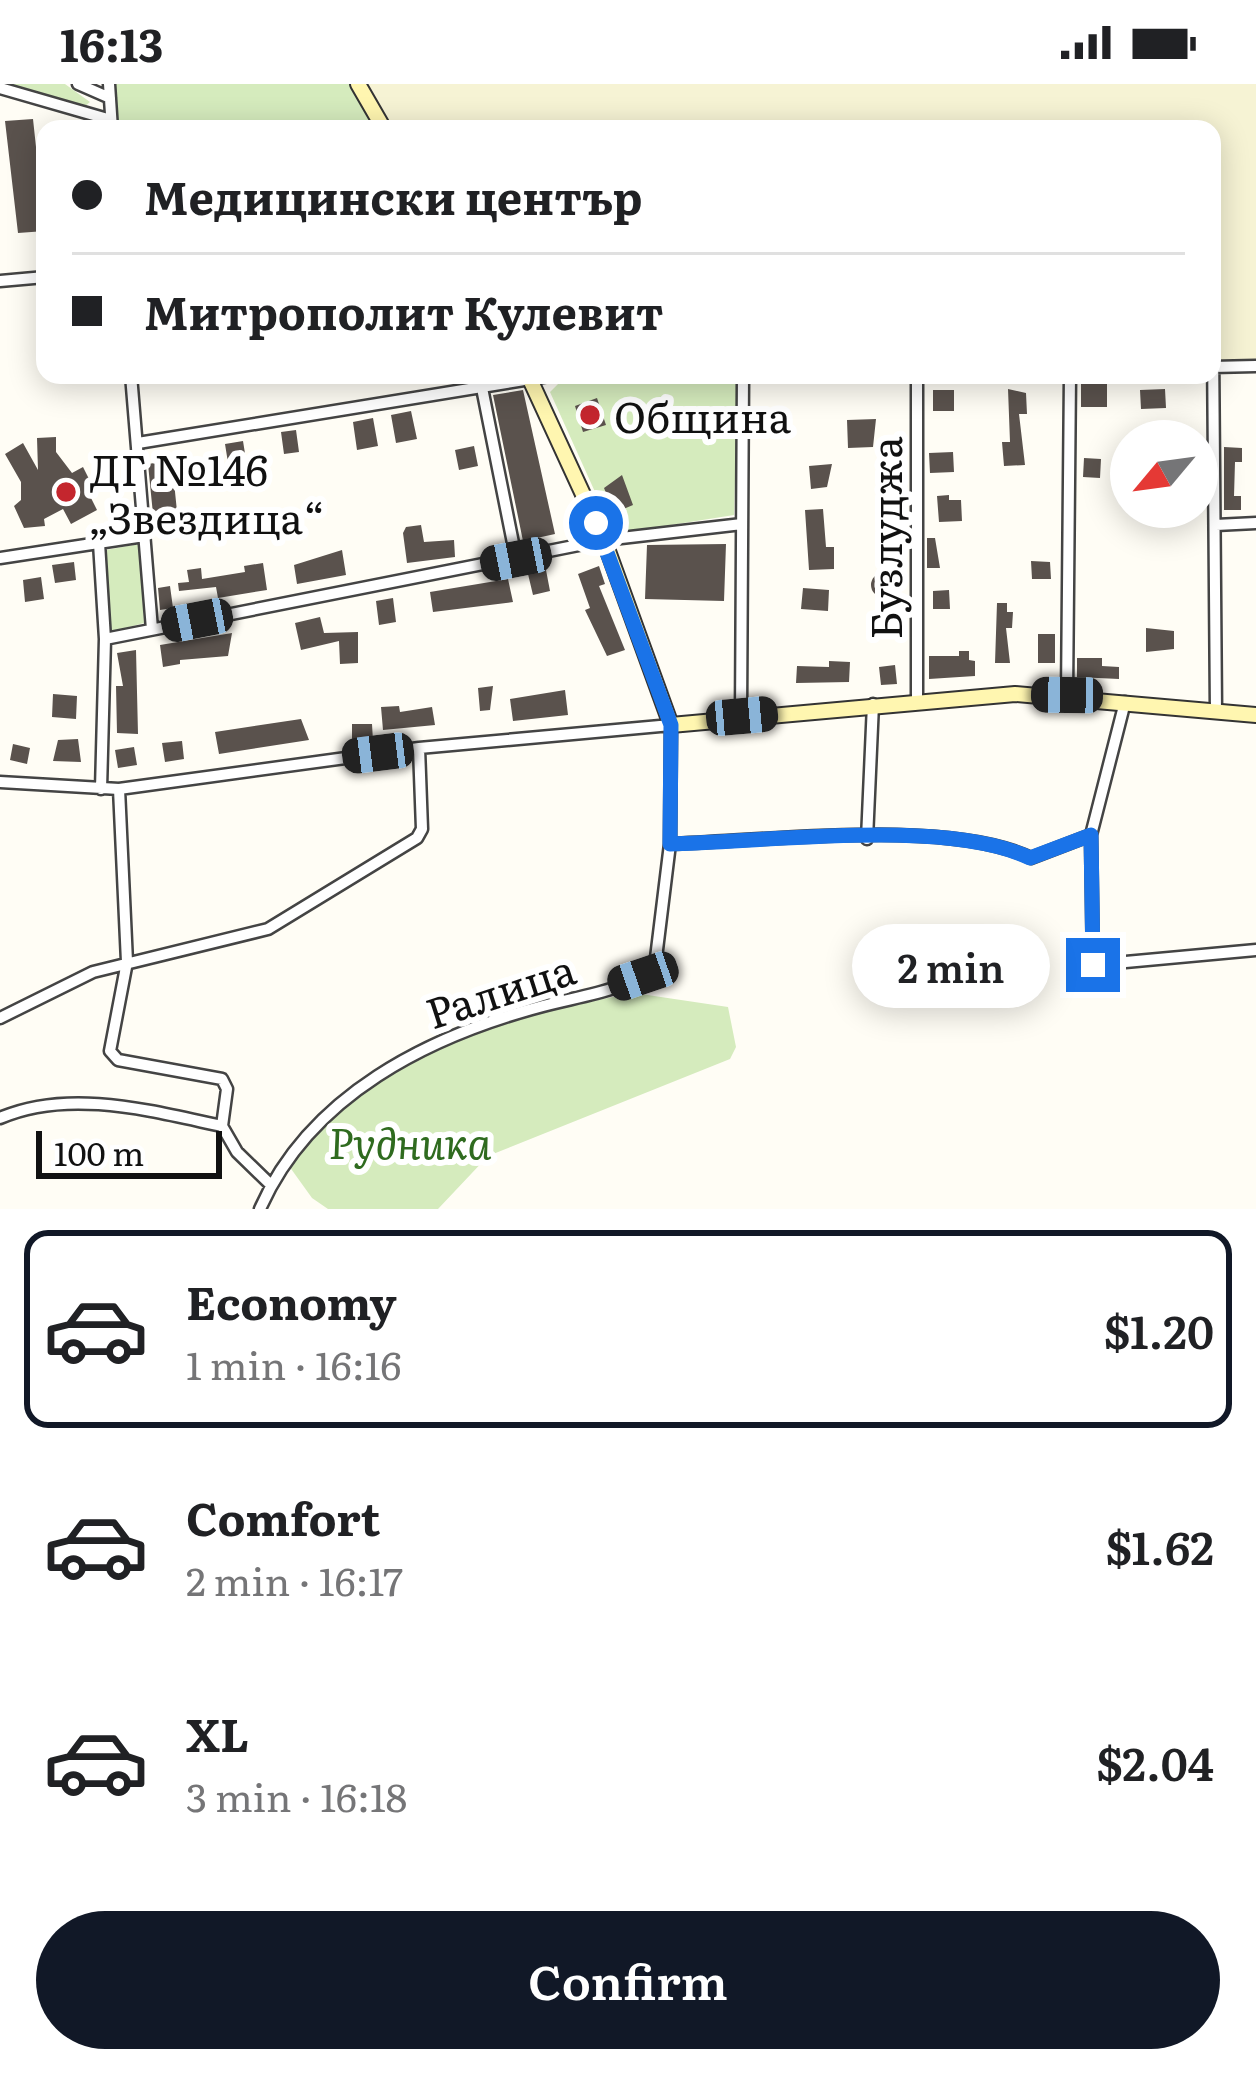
<!DOCTYPE html>
<html lang="en">
<head>
<meta charset="utf-8">
<style>
	:root { --surface:#fff; --page:#f2f2f2; --text:#202124; --muted:#757577; --line:#e0e0e0; --accent:#111827 }
	body { margin:0; font-family:Literata,serif; background:var(--page); color:var(--text); height:100vh; display:flex; flex-direction:column; font-size:45px; white-space:nowrap }
	* { box-sizing:border-box; margin:0 }
	p { font-size:39px; color:var(--muted) }
	.icon { flex:none; width:66px; height:66px; fill:none; stroke:currentColor; stroke-width:2; stroke-linecap:round; stroke-linejoin:round }
	.map { position:relative; height:1125px; overflow:hidden }
	.side { display:flex; flex-direction:column; background:var(--surface); flex:1 }
	.side>* { flex:none }
	.banner { position:absolute; left:36px; top:36px; width:1185px; height:264px; border-radius:24px; box-shadow:0 6px 30px #0003; display:grid; align-content:center; height:264px; padding:0 36px; background:var(--surface) }
	.needle { width:78px; rotate:241deg }
	.tools { position:absolute; left:1110px; top:336px; display:grid; gap:24px }
	.tools a { display:grid; place-items:center; width:108px; height:108px; border-radius:50%; background:var(--surface); box-shadow:0 6px 30px #0003; font-size:60px }
	.scale { position:absolute; left:36px; bottom:30px; width:186px; box-sizing:border-box; padding-left:12px; border:6px solid #111; border-top:0; font-size:33px; line-height:42px; white-space:nowrap; color:#111; -webkit-text-stroke:9px #fff; paint-order:stroke }
	.end { position:absolute; width:54px; height:54px; margin:-27px; border:15px solid #1a73e8; background:#fff; box-shadow:0 0 0 6px #fff }
	.from { border-radius:50% }
	.bubble { position:absolute; height:84px; border-radius:42px; background:var(--surface); box-shadow:0 6px 30px #0003; font-size:39px; font-weight:600; line-height:84px; text-align:center }
	.car { position:absolute; width:36px; height:72px; margin:-36px -18px; border-radius:15px; box-shadow:0 0 9px 3px #0007; background:linear-gradient(#222 24%,#8ab4d8 0 40%,#222 0 76%,#8ab4d8 0 86%,#222 0) }
	.banner b { display:flex; align-items:center; gap:42px; height:114px; font-size:45px }
	.banner b+b { border-top:3px solid var(--line) }
	.banner i { width:30px; height:30px; background:var(--text) }
	ul { padding:21px 0 0; list-style:none }
	li { display:flex; align-items:center; gap:36px; height:198px; margin:0 24px 18px; padding:0 12px; border:6px solid transparent; border-radius:24px }
	li div { flex:1 }
	li b { display:block; font-size:45px }
	li em { font-style:normal; font-weight:600 }
	li.current { border-color:var(--accent) }
	li>.icon { width:108px; height:108px; stroke-width:1.5 }
	.action { display:flex; gap:24px; margin-top:auto; padding:24px 36px }
	.action a { flex:1; height:138px; border-radius:72px; background:var(--accent); color:#fff; font-size:48px; font-weight:600; line-height:138px; text-align:center }
	.status { display:flex; justify-content:space-between; align-items:center; height:84px; padding:0 60px; background:var(--surface); direction:ltr }
	.status svg { height:33px; fill:currentColor }
	.map>svg:first-child { display:block }
	.farmland { fill:#f6f3d4 }
	.green { fill:#d5ebbd }
	.building { fill:#5a524d }
	.lines { fill:none; stroke-linecap:round; stroke-linejoin:round }
	.street-casing { stroke:#444; stroke-width:15 }
	.secondary-casing { stroke:#333; stroke-width:18 }
	.street { stroke:#fff; stroke-width:10 }
	.secondary { stroke:#fff6b0; stroke-width:14 }
	.route { stroke:#1a73e8; stroke-width:15 }
	.poi-dot { fill:#c4262e; stroke:#fff; stroke-width:4.5 }
	.labels { text-anchor:middle; dominant-baseline:central; stroke-width:12; stroke-linejoin:round; paint-order:stroke }
	.poi-label { font-size:42px; fill:#111; stroke:#fff; text-anchor:start }
	.street-label { font-size:42px; fill:#111; stroke:#fff }
	.park-label { font-size:42px; font-style:italic; fill:#2f6b1f; stroke:#fff }
</style>
</head>
<body>
<div class="status"><b>16:13</b><svg viewBox="0 0 49 12"><path d="M0 12V9h3v3zM5 12V6h3v6zM10 12V3h3v9zM15 12V0h3v12zM26 1h20v11H26zM47 4h2v5h-2z"/></svg></div>
<div class="map">
<svg width="1256" height="1125" viewBox="0 0 1256 1125">
	<rect width="100%" height="100%" fill="#fffdf5"/>
	<!-- farmland -->
	<path class="farmland" d="M358 0H1256V282L1213 283 1212 45H384Z"/>
	<!-- green -->
	<path class="green" d="M3 0H65L90 18 83 24Z
		M109 0H358L384 45H112Z
		M738 294 734 431 614 450 550 308 560 298Z
		M139 460 144 539 110 548 106 466Z
		M634 909 728 923 736 963 730 975 488 1072 438 1125H328L312 1114 289 1082C380 967 496 935 634 909Z"/>
	<!-- building -->
	<path class="building" d="M33 35 45 147 18 149 5 37Z
		M1081 299H1107V323H1081Z
		M1008 305 1026 309 1027 330H1019L1025 381 1004 382 1002 358H1010Z
		M1165 305 1166 324 1141 325 1140 306Z
		M523 306 555 450 523 457 493 311Z
		M933 306H954V327H933Z
		M597 314 606 341 583 348 575 322Z
		M411 327 417 355 396 359 391 331Z
		M373 334 378 362 357 366 353 338Z
		M876 335 873 363 848 364 847 336Z
		M296 346 299 368 284 370 281 348Z
		M56 353V368L72 389 83 383 95 407 89 410 97 426 71 440 63 425 44 435 45 442 24 444 14 422 21 416V398L5 370 23 359 38 386 37 354Z
		M243 357 247 382 229 385 225 360Z
		M474 362 478 382 459 386 455 366Z
		M1224 363 1242 364V378H1235L1234 412H1241V426H1224Z
		M953 368 954 388 930 389 929 369Z
		M1084 374 1101 375 1100 394 1083 393Z
		M181 375 185 396 174 398 178 437 154 440 148 380Z
		M832 380 827 403 811 405 809 382Z
		M622 391 633 421 614 429 604 404Z
		M949 411V416H961L962 437 939 438 937 412Z
		M823 425 826 463H834V485L809 486 805 426Z
		M234 432 238 451 208 450 206 438Z
		M421 441 424 458 454 456 455 473 407 479 403 449 406 443Z
		M927 454H935L940 484H927Z
		M726 460 724 517 645 515 647 461Z
		M342 466 346 491 297 500 294 481Z
		M1031 477 1050 478 1051 495H1032Z
		M74 478 76 496 55 499 52 481Z
		M263 479 267 506 218 514 216 503 179 507 178 499 189 498 187 486 201 484 202 495 245 488 244 482Z
		M599 482 605 500 599 502 625 566 607 572 585 526 590 524 578 490Z
		M546 486 550 507 533 511 528 490Z
		M871 501a12 12 0 1 1 24 0a12 12 0 1 1-24 0Z
		M41 493 44 515 25 518 23 496Z
		M508 495 513 518 433 528 430 508Z
		M170 502 173 524 160 526 158 504Z
		M803 504 829 506 828 527 801 525Z
		M949 506 950 525H933V507Z
		M393 514 396 538 379 541 376 517Z
		M997 519H1007V528H1013L1012 544H1006L1010 579H995Z
		M320 533 324 549 358 548V579L340 580 339 557 301 566 295 539Z
		M1146 544 1174 547V565L1146 568Z
		M232 549 228 572 180 576V580L163 583 160 561Z
		M1038 550H1055V579H1038Z
		M136 566 138 650 117 649 116 602H123L117 569Z
		M959 567H969V576L975 577V592L929 595V572H959Z
		M1077 574H1102V582L1119 583V595L1077 593Z
		M829 577 850 578 849 598 796 599 797 582 829 583Z
		M895 581 897 600 881 601 879 583Z
		M493 602 490 626 480 627 478 604Z
		M565 606 568 631 513 637 510 615Z
		M53 610 77 612 76 635 52 633Z
		M399 622 400 628 432 623 435 641 383 646 381 623Z
		M301 635 309 656 219 670 215 648Z
		M352 640H372L373 657 352 658Z
		M78 655 81 678 53 677 58 656Z
		M182 657 184 675 165 678 162 659Z
		M13 660 30 664 27 680 10 676Z
		M134 663 137 681 118 684 115 666Z"/>
	<g class="lines">
		<defs>
			<path id="street" d="M78 0 110 14
				M109 0 112 45
				M0 4 111 36
				M1212 139 1216 627
				M0 197 45 193
				M1212 283 1256 282
				M131 291 152 545
				M481 299 516 474
				M138 359 555 291
				M1216 441 1256 439
				M99 459 105 555 101 705
				M0 474 144 452
				M105 555 604 456 742 440
				M1067 611 1070 291
				M917 616V291
				M1125 618 1091 751 1093 881 1256 866
				M741 632 743 291
				M0 698 119 705 419 664 671 641 670 760 655 882C627 907 579 912 543 922 429 952 310 1011 260 1125
				M119 705 127 878 110 967 118 976 222 995 227 1005 222 1042
				M867 755 873 620
				M670 760C766 757 948 734 1031 774L1091 751
				M0 934 93 888 268 845 417 754 422 745 419 664
				M0 1034C69 1004 151 1027 222 1042L237 1068 271 1101"/>
			<path id="secondary" d="M358 0 384 45
				M528 291 604 456 671 641 1015 610 1256 631"/>
		</defs>
		<!-- street casing -->
		<use href="#street" class="street-casing"/>
		<!-- secondary casing -->
		<use href="#secondary" class="secondary-casing"/>
		<!-- street -->
		<use href="#street" class="street"/>
		<!-- secondary -->
		<use href="#secondary" class="secondary"/>
	</g>
	<g class="lines">
		<!-- route -->
		<path class="route" d="M596 439 671 641 670 760C767 758 946 734 1030 774L1091 751 1093 881"/>
	</g>
	<!-- markers -->
	<g class="poi-dot">
		<circle cx="590" cy="331" r="12"/>
		<circle cx="66" cy="408" r="12"/>
	</g>
	<g class="labels">
		<!-- poi labels -->
		<g class="poi-label">
			<text x="614" y="331">Община</text>
			<text x="90" y="384">ДГ №146<tspan x="90" dy="48">„Звездица“</tspan></text>
		</g>
		<!-- street labels -->
		<g class="street-label">
			<text transform="translate(884 454) rotate(-90)">Бузлуджа</text>
			<text transform="translate(500 905) rotate(-18)">Ралица</text>
		</g>
		<!-- park labels -->
		<g class="park-label">
			<text x="410" y="1057">Рудника</text>
		</g>
	</g>
</svg>
<div class="tools">
<a><svg class="needle" viewBox="-14 -14 28 28"><path d="M0-13l5 13h-10z" fill="#e53935"/><path d="M0 13l5-13h-10z" fill="#757577"/></svg></a>
</div>
<div class="scale">100 m</div>
<i class="end from" style="left:596px;top:439px"></i>
<i class="end" style="left:1093px;top:881px"></i>
<div class="bubble" style="left:852px;top:840px;width:198px">2 min</div>
<i class="car" style="left:516px;top:475px;rotate:259deg"></i>
<i class="car" style="left:197px;top:536px;rotate:259deg"></i>
<i class="car" style="left:1067px;top:611px;rotate:271deg"></i>
<i class="car" style="left:742px;top:632px;rotate:85deg"></i>
<i class="car" style="left:378px;top:669px;rotate:263deg"></i>
<i class="car" style="left:643px;top:892px;rotate:251deg"></i>
<div class="banner">
<b><i class="from"></i>Медицински център</b>
<b><i></i>Митрополит Кулевит</b>
</div>
</div>
<section class="side">
<ul>
<li class="current"><svg class="icon" aria-label="car" viewBox="0 0 24 24"><path d="M5 17H2v-5l4-1 3-4h7l3 4 3 1v5h-3M9 17h6M6 11h13"/><circle cx="7" cy="17" r="2"/><circle cx="17" cy="17" r="2"/></svg><div><b>Economy</b><p>1 min · 16:16</p></div><em>$1.20</em></li>
<li><svg class="icon" aria-label="car" viewBox="0 0 24 24"><path d="M5 17H2v-5l4-1 3-4h7l3 4 3 1v5h-3M9 17h6M6 11h13"/><circle cx="7" cy="17" r="2"/><circle cx="17" cy="17" r="2"/></svg><div><b>Comfort</b><p>2 min · 16:17</p></div><em>$1.62</em></li>
<li><svg class="icon" aria-label="car" viewBox="0 0 24 24"><path d="M5 17H2v-5l4-1 3-4h7l3 4 3 1v5h-3M9 17h6M6 11h13"/><circle cx="7" cy="17" r="2"/><circle cx="17" cy="17" r="2"/></svg><div><b>XL</b><p>3 min · 16:18</p></div><em>$2.04</em></li>
</ul>
<div class="action"><a>Confirm</a></div>
</section>
</body>
</html>
